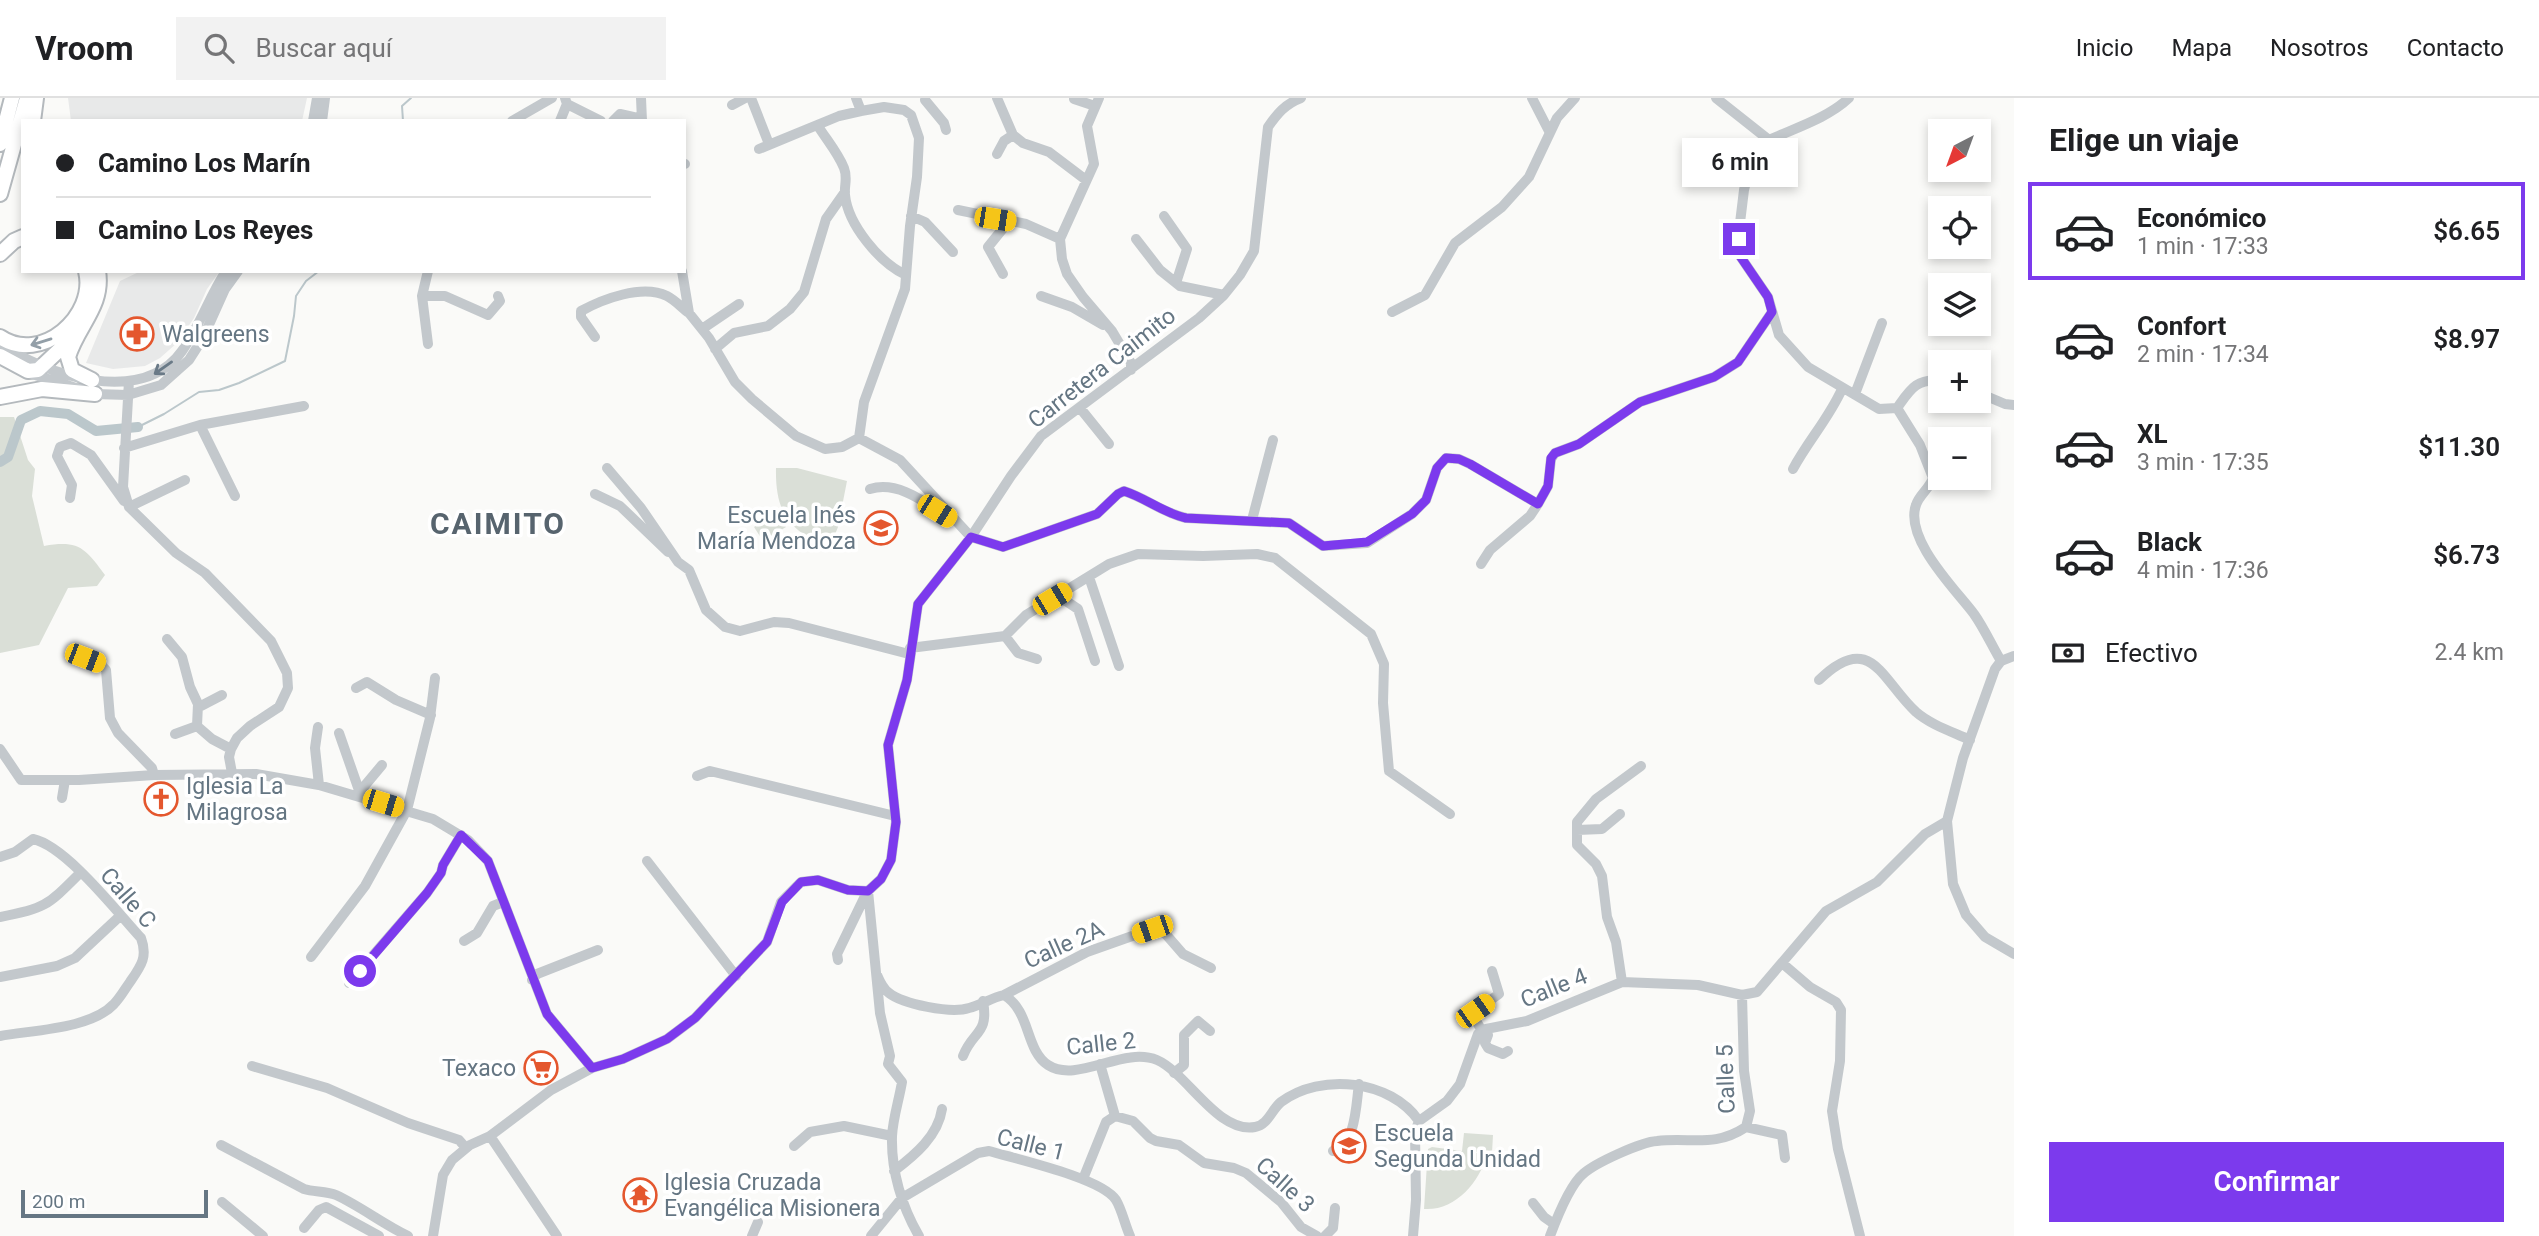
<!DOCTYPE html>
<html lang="es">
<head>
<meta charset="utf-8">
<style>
	:root { --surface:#fff; --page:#f2f2f2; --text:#202124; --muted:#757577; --line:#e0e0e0; --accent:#7c3aed }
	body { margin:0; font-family:Roboto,sans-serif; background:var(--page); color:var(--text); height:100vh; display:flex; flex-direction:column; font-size:26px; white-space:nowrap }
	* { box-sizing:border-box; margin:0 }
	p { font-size:23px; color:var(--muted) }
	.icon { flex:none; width:38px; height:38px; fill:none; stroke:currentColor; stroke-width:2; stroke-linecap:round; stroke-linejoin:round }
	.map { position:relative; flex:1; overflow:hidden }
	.drawer { display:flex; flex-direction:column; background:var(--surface); width:525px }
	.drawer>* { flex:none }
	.banner { position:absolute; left:21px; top:21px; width:665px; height:154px; border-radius:0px; box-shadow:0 4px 10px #0003; display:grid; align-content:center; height:154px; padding:0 35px; background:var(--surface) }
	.needle { width:46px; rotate:221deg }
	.tools { position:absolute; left:1928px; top:21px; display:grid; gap:14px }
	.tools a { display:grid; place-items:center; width:63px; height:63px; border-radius:0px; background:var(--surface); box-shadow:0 4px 10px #0003; font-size:35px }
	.scale { position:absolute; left:21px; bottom:18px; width:187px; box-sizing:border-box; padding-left:7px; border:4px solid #657683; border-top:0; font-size:19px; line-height:24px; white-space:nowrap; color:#657683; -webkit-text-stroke:5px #fff; paint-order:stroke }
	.end { position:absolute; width:32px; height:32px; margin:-16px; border:9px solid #7c3aed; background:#fff; box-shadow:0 0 0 4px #fff }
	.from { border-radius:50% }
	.bubble { position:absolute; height:49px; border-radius:0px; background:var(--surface); box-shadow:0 4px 10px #0003; font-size:23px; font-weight:600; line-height:49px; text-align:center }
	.car { position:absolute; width:21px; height:42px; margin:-21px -10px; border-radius:9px; box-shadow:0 0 5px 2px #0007; background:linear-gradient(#f5c518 24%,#345 0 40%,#f5c518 0 76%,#345 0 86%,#f5c518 0) }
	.banner b { display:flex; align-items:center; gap:24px; height:66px; font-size:26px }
	.banner b+b { border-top:2px solid var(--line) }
	.banner i { width:18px; height:18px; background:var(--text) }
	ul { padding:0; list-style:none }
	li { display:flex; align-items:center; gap:21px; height:98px; margin:0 14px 10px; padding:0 21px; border:4px solid transparent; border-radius:0px }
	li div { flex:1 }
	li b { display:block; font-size:26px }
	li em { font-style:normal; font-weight:600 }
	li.on { border-color:var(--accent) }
	li>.icon { width:63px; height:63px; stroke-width:1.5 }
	h2 { padding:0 35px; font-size:32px; line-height:84px }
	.pay { display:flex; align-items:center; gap:18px; height:77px; padding:0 35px; font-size:26px }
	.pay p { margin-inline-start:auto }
	.primary-button { display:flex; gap:14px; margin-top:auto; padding:14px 35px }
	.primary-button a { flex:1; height:80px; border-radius:0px; background:var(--accent); color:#fff; font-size:28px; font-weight:600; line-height:80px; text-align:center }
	header { display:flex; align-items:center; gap:42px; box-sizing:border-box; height:98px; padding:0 35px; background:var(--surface); border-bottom:2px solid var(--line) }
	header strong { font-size:33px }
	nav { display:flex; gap:38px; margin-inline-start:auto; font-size:24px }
	.search { width:490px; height:63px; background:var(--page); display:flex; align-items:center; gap:18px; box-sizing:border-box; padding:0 24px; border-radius:0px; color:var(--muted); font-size:26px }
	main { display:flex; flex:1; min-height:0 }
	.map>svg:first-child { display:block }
	.built { fill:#e8e9e9 }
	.green { fill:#dadfd7 }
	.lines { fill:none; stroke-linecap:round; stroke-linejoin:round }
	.stream { stroke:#bbc7cb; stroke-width:2 }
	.river { stroke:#bbc7cb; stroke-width:10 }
	.highway-casing { stroke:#b4b9bd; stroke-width:18 }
	.minor { stroke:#c3c8cc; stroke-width:10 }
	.highway { stroke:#fff; stroke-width:14 }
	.oneway { stroke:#939fa8 }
	.oneway2 { stroke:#6a7a87 }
	.route { stroke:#7c3aed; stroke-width:9 }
	.labels { text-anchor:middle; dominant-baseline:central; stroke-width:7; stroke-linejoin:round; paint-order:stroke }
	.poi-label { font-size:23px; fill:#657683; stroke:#fff; text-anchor:start }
	.street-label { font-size:23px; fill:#657683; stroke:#fff }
	.district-label { font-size:30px; font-weight:bold; letter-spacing:2px; fill:#57646e; stroke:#fff }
</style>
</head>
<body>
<header>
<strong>Vroom</strong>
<div class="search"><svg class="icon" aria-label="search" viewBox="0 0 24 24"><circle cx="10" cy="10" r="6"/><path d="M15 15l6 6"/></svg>Buscar aquí</div>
<nav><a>Inicio</a><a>Mapa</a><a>Nosotros</a><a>Contacto</a></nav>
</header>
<main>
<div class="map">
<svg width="2014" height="1138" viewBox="0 0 2014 1138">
	<rect width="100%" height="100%" fill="#fafaf8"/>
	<!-- built -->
	<path class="built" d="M68 0H307L302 23H71Z
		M141 173H220L207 191 194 220 177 245 160 260 145 268 124 270 113 271 86 265 120 183Z"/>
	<!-- green -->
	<path class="green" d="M0 319H14L28 362 35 371 32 398 44 448C79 442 85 450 105 477L97 488 68 490 39 547 0 555Z
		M776 370H797L847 383 838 429 830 449C789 434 775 414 776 370Z
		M776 414 786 429 763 443 754 429Z
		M1464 1035 1493 1037 1492 1055 1467 1053 1487 1057C1479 1085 1455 1113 1424 1111L1428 1051 1432 1049 1462 1053Z"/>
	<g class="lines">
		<!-- stream -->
		<path class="stream" d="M403 23 402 8 411 0
			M138 329 164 316 199 294 219 292 239 285 285 263 294 218 296 198 306 183 319 173"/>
		<!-- river -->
		<path class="river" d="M0 364 8 359 21 322 40 313 68 316 96 333 138 329"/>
		<defs>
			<path id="highway" d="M33 23 36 0
				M0 46 12 0
				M0 96 27 0
				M0 156 14 143 23 139
				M0 239C41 267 97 218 86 173
				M0 258 28 273 38 272 72 240
				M92 282 72 272 68 259C77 228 104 208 98 173
				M0 299 42 291 95 296"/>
		</defs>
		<!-- highway casing -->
		<use href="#highway" class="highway-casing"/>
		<!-- minor -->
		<path class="minor" d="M565 0 567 6 601 23
			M641 0 642 23
			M751 0 769 46
			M856 0 861 13
			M997 0 1013 37 1023 45 1049 54 1086 82
			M1099 0 1087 28 1094 66 1060 141 1062 161 1067 176 1083 199 1112 233 1131 265V272
			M1532 0 1550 35
			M1716 0 1769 42
			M1074 1 1095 8
			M925 2 944 25 946 32
			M732 7 745 0
			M313 23 317 0
			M322 23 325 0
			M512 23 552 0
			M560 23 567 6
			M613 23 620 16 642 21
			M818 28C826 41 838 55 844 70 848 80 844 87 845 97 848 127 880 165 906 177
			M1769 42 1748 75 1744 92 1739 133 1740 158 1768 199 1779 237 1808 269 1879 311 1897 310 1920 347 1933 380C1930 390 1919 397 1916 407 1904 441 1956 492 1974 516 1984 530 1992 548 2001 563
			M1769 42C1795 30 1828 20 1849 0
			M759 51 839 18 861 13 884 9 904 12 911 17 919 40 917 79 910 128 905 191 864 304 859 340
			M997 56 1004 43 1013 37
			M684 66H685
			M958 112 1026 126 1060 141
			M911 118 925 124 953 154
			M1164 118 1187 151 1176 185
			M1136 141 1160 172 1180 188 1224 197
			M428 173 422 198 428 246
			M682 173 689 215 709 240 735 284 752 301 796 338 825 351 842 349 859 340 900 362 971 439 1003 449 1097 416 1118 396 1124 393C1146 400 1163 415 1186 420L1289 425 1323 448 1367 445 1412 416 1426 402 1437 370 1446 360 1459 361 1470 366 1538 406
			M1003 176 988 149 1009 123
			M422 198H445L488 217 500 203 498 198
			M1041 198 1072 209 1103 227
			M1392 214 1425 197 1455 145 1502 109 1529 79 1557 20 1575 0
			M702 231 739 206
			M595 239 581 219V213C603 201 642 186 667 198 675 202 682 210 689 215
			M0 246C46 277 142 309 182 253 200 228 209 199 226 173
			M715 251 734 235 768 228 790 211 804 194 826 121 845 94
			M29 275 95 296 128 297 161 287 189 262 203 240 225 191 238 173
			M129 283 123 389 129 409 176 455 205 475 271 543 287 575 288 590 279 609 250 628 237 640 231 651 229 659 232 675
			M1979 295 2005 306 2014 307
			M1855 296 1882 225
			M1080 310 1109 346
			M1897 310C1910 292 1916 280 1941 283
			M200 327 235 398
			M124 350 200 327 304 308
			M607 370 641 410 678 464 689 472 706 512 725 529 740 533 774 524 789 525 909 556
			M1793 371C1808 343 1829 320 1842 291
			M870 391C899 382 927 406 951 421
			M595 396 620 408 668 454
			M70 400 72 387 57 358 60 349 71 345 91 357 124 403
			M129 409 185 382
			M1252 422 1273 342
			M1481 466 1490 452 1530 418 1538 406 1548 388 1551 361 1555 355 1579 346 1640 304 1714 279 1738 264 1772 214
			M1089 479 1119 568
			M1052 501 1066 503 1078 511 1095 563
			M1005 538 1018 555 1037 561
			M167 541 182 559 190 589 198 606 197 628 212 641 231 651
			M910 550 1005 538 1026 517 1109 466 1138 456 1203 458 1257 456 1275 460 1371 536 1384 566 1383 605 1389 673 1450 716
			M2014 558 2001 563 1995 571 1963 660 1947 723 1953 786 1966 817 1985 839 2014 856
			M85 560 99 565 106 572 110 620 118 635 152 670 154 677
			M1819 582C1871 531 1882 583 1916 614 1931 627 1953 634 1970 642
			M356 590 367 584 396 602 431 617
			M199 609 222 597
			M318 629 315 650 319 687
			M339 635 361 698
			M175 636 197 628
			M0 651 21 682H79L154 677 256 676 319 687 433 721 468 742 488 763 547 916 592 970
			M697 678 710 673 895 718
			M361 698 362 691 382 667
			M62 700 65 682
			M1577 732 1602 731 1620 716
			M0 759 15 754 33 741C66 748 117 814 141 840 148 859 141 868 130 884 125 891 120 900 114 906 91 931 33 932 0 938
			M647 763 736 878
			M868 793 880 915 890 958 888 966 902 984C899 1002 893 1020 892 1038 891 1073 902 1109 919 1138
			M0 819C45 811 48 807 80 775
			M464 843 477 835 493 808 503 804
			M311 859 365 788 407 712 430 620 435 580
			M838 862 837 856 867 794
			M1782 865 1810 889 1836 904 1841 912 1840 963 1832 1013 1838 1051 1860 1138
			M877 877C880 884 883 891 889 895 903 906 951 916 969 910 981 907 991 900 1004 897 1031 913 1025 952 1048 967 1077 986 1123 948 1157 962 1187 975 1218 1036 1255 1029 1268 1027 1272 1011 1281 1004 1321 974 1391 982 1419 1023
			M0 879 57 868 75 860 120 818
			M532 882 537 876 598 852
			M1622 884 1616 844 1607 819 1602 778 1596 766 1577 747V724L1596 701 1641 668
			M349 885 427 795 441 775 443 767 461 737
			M1004 897 1087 854 1152 831 1163 833 1183 856 1211 870
			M1486 931 1488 937 1485 945 1488 950 1503 956 1508 953
			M1482 933 1475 921V913L1499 896 1492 873
			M963 958C973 932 989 937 983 903
			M1100 966 1115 1018
			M252 968 327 990 408 1025 459 1042 466 1050
			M1174 975 1184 967V937L1198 923 1210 933
			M1746 1029 1782 1037 1785 1060
			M490 1038 557 1138
			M221 1047 304 1091C314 1094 327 1093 336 1097 360 1108 383 1126 408 1138
			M794 1048 810 1034 844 1028 892 1038
			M1333 1053C1356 1048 1356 1006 1359 986
			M894 1073C915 1057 938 1038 942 1011
			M1083 1081 1106 1024 1115 1018 1133 1023 1150 1040 1156 1043 1179 1047 1204 1065 1234 1070 1246 1075 1281 1104 1301 1129 1317 1138
			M222 1104 263 1138
			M1533 1105 1544 1119 1554 1126
			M304 1130 319 1112 326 1109 379 1138
			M433 1138 443 1077 452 1062 470 1047 490 1038 551 992 592 970 623 961 667 941 695 920 767 844 781 804 801 784 818 782 848 792 868 793 881 781 891 762 896 724 888 647 907 582 918 506 971 439 1011 378 1041 338 1199 220 1224 197 1240 177 1254 153 1268 29C1277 16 1285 6 1301 0
			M752 1138 758 1124
			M871 1138 902 1100 978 1055 989 1053C1016 1061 1102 1080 1116 1102 1122 1112 1125 1127 1130 1138
			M1325 1138 1333 1130 1335 1110
			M1413 1138 1416 1102 1415 1034 1419 1023 1447 1003 1460 986 1478 936 1486 931 1527 923 1622 884 1698 887 1742 897 1757 894 1826 813 1877 784 1925 736 1947 723
			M1550 1138C1556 1122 1570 1087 1583 1076 1595 1065 1641 1044 1657 1043 1692 1039 1714 1050 1746 1029L1750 1013 1744 973 1742 897"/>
		<!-- highway -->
		<use href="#highway" class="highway"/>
	</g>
	<!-- one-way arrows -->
	<defs><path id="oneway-shaft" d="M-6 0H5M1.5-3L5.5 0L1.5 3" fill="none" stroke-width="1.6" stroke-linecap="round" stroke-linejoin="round" transform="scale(1.75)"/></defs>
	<use class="oneway" href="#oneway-shaft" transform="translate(41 244) rotate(163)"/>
	<use class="oneway2" href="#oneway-shaft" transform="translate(163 270) rotate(145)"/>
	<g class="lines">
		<!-- route -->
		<path class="route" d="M360 873 427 795 441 775 443 767 461 737 488 763 547 916 592 970 623 961 667 941 695 920 767 844 782 804 801 784 818 782 848 792 868 793 881 781 891 762 896 724 888 647 907 582 918 506 971 439 1003 449 1097 416 1118 396 1124 393C1146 400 1163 415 1186 420L1289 425 1323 448 1367 444 1412 416 1426 402 1437 370 1446 360 1459 361 1470 366 1538 406 1548 388 1551 360 1555 355 1579 346 1640 304 1714 279 1738 264 1772 214 1768 199 1740 158 1739 141"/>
	</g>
	<!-- icons -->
	<defs>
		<symbol id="pharmacy-ring" viewBox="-11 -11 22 22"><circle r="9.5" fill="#fff" stroke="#e4572e" stroke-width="1.5"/><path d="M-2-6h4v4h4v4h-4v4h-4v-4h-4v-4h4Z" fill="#e4572e"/></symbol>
		<symbol id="school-ring" viewBox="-11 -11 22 22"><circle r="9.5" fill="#fff" stroke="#e4572e" stroke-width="1.5"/><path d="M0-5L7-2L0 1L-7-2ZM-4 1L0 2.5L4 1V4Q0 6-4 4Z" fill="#e4572e"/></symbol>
		<symbol id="church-ring" viewBox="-11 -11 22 22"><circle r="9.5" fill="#fff" stroke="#e4572e" stroke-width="1.5"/><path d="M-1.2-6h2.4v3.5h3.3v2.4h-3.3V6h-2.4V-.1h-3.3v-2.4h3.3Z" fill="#e4572e"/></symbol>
		<symbol id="supermarket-ring" viewBox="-11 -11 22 22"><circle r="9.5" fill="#fff" stroke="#e4572e" stroke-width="1.5"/><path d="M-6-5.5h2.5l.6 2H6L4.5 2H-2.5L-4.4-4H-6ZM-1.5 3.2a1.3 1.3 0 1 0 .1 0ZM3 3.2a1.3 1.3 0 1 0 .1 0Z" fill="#e4572e"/></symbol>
		<symbol id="temple-ring" viewBox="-11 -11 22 22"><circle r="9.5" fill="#fff" stroke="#e4572e" stroke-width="1.5"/><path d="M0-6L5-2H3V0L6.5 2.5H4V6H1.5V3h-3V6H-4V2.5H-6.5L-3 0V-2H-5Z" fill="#e4572e"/></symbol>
	</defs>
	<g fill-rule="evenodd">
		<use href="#pharmacy-ring" x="118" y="217" width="38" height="38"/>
		<use href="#school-ring" x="862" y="411" width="38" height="38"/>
		<use href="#church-ring" x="142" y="682" width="38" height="38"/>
		<use href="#supermarket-ring" x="522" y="951" width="38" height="38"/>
		<use href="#school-ring" x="1330" y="1029" width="38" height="38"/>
		<use href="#temple-ring" x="621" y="1078" width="38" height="38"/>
	</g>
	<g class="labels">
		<!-- poi labels -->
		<g class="poi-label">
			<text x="162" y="236">Walgreens</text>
			<text x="856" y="417" text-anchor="end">Escuela Inés<tspan x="856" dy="26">María Mendoza</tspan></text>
			<text x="186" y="688">Iglesia La<tspan x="186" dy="26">Milagrosa</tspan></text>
			<text x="516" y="970" text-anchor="end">Texaco</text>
			<text x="1374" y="1035">Escuela<tspan x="1374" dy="26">Segunda Unidad</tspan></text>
			<text x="664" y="1084">Iglesia Cruzada<tspan x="664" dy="26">Evangélica Misionera</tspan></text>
		</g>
		<!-- street labels -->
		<g class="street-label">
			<text transform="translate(1102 270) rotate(-38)">Carretera Caimito</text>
			<text transform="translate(128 800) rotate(49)">Calle C</text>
			<text transform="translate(1064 847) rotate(-24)">Calle 2A</text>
			<text transform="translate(1554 890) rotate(-22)">Calle 4</text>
			<text transform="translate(1101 946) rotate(-6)">Calle 2</text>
			<text transform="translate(1726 981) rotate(-92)">Calle 5</text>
			<text transform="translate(1031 1047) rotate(14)">Calle 1</text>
			<text transform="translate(1285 1087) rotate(42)">Calle 3</text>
		</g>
		<!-- district labels -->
		<g class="district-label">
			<text x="498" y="425">CAIMITO</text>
		</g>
	</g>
</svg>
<div class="tools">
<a><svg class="needle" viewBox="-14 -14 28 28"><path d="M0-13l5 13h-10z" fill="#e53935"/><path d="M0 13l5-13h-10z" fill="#757577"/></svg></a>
<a><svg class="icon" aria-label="locate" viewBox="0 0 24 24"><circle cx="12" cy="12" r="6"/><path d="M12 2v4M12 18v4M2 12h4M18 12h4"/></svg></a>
<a><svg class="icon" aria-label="layers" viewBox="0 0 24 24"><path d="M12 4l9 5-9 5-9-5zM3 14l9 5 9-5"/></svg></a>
<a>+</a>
<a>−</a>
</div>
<div class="scale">200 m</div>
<i class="end from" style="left:360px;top:873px"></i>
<i class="end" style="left:1739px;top:141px"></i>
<div class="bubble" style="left:1682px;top:40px;width:116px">6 min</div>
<i class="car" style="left:995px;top:121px;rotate:99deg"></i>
<i class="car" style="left:937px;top:413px;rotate:122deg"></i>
<i class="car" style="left:1052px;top:501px;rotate:59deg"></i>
<i class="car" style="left:85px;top:560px;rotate:111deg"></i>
<i class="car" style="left:383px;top:705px;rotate:107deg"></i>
<i class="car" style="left:1152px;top:831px;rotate:251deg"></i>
<i class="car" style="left:1475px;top:913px;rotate:55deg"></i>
<div class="banner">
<b><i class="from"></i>Camino Los Marín</b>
<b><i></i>Camino Los Reyes</b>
</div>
</div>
<section class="drawer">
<h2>Elige un viaje</h2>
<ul>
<li class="on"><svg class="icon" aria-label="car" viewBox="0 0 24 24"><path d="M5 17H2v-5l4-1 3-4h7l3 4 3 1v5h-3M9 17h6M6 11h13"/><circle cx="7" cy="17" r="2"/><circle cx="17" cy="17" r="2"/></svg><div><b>Económico</b><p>1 min · 17:33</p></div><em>$6.65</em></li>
<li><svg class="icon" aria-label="car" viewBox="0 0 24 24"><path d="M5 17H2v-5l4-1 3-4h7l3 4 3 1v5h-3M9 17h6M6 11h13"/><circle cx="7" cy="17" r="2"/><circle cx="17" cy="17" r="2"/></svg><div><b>Confort</b><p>2 min · 17:34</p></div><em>$8.97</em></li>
<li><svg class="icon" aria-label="car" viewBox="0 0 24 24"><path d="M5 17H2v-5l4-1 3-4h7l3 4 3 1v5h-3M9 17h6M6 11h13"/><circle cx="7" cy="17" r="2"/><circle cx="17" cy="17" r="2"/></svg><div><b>XL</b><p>3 min · 17:35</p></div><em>$11.30</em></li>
<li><svg class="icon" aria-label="car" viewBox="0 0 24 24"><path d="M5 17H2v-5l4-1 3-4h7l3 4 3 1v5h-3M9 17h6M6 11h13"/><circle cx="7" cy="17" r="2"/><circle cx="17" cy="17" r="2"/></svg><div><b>Black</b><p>4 min · 17:36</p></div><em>$6.73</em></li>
</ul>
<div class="pay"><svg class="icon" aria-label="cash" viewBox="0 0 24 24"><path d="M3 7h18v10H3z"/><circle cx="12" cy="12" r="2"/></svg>Efectivo<p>2.4 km</p></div>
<div class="primary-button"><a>Confirmar</a></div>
</section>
</main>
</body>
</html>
